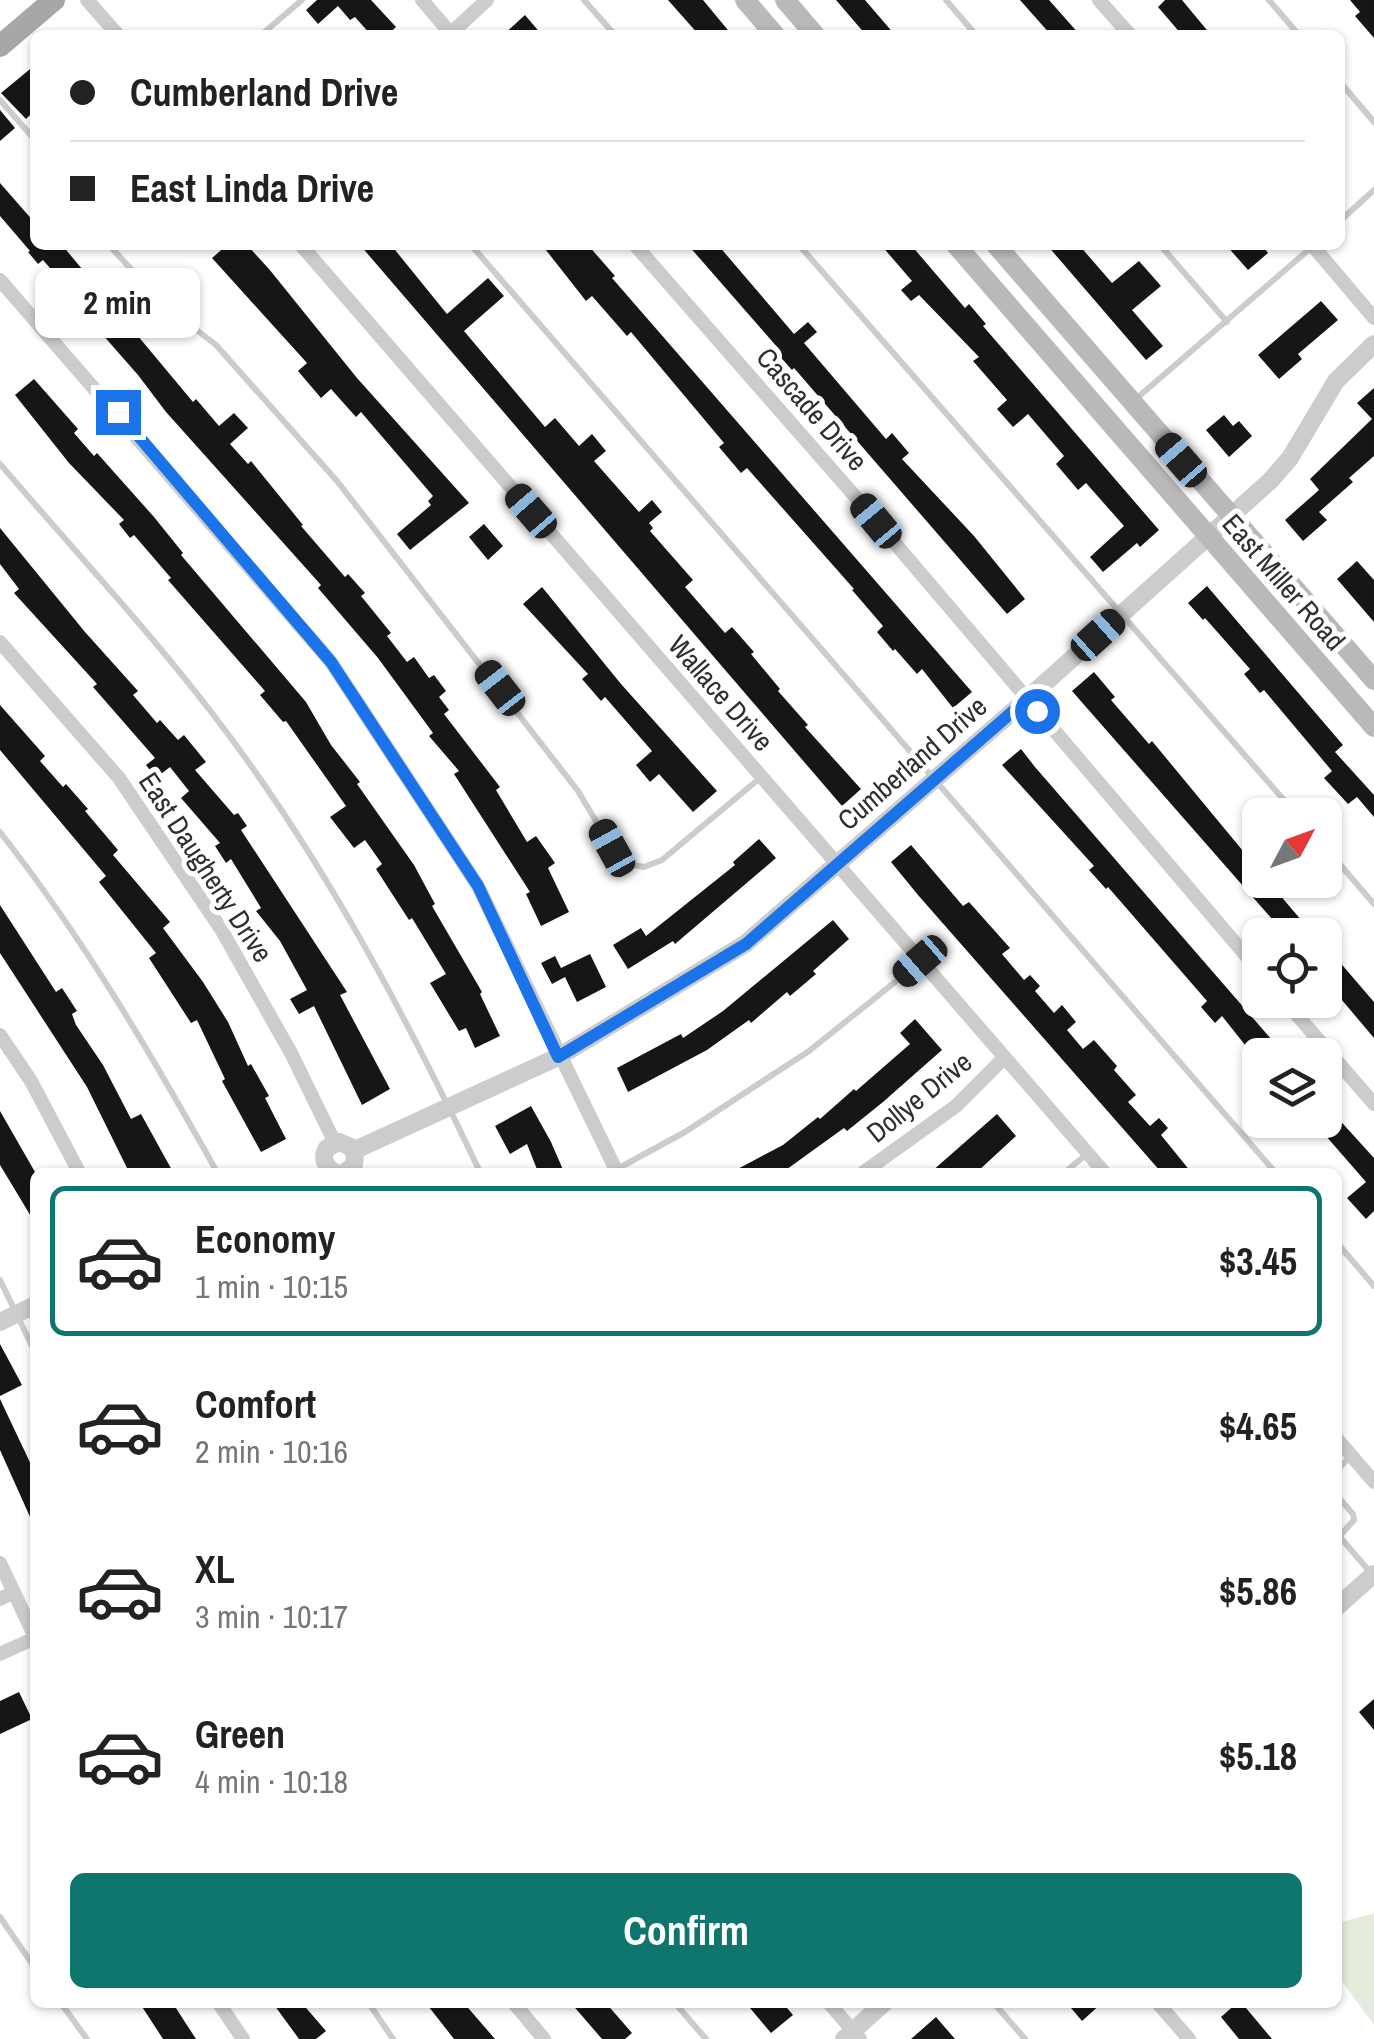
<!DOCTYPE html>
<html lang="en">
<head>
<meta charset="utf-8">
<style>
	:root { --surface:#fff; --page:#f2f2f2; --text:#222; --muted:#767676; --line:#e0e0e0; --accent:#0f766e }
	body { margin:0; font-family:"Archivo Narrow",sans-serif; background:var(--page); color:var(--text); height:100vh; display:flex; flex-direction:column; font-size:38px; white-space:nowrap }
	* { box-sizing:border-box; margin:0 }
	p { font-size:32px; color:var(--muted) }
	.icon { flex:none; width:55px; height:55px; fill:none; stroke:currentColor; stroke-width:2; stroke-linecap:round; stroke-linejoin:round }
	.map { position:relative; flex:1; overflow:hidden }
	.panel { position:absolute; left:30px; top:1168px; width:1312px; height:840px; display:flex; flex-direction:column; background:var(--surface); border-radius:15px; box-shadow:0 2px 8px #0004 }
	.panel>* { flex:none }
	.hud { position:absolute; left:30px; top:30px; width:1315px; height:220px; border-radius:15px; box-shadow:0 2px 8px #0004; display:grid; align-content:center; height:220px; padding:0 40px; background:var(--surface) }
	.needle { width:65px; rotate:49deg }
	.controls { position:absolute; left:1242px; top:798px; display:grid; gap:20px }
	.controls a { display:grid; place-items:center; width:100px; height:100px; border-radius:15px; background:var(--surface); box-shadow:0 2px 8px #0004; font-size:50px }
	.end { position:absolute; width:45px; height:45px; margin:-22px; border:12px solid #1a73e8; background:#fff; box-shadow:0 0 0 5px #fff }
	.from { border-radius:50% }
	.bubble { position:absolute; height:70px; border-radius:15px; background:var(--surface); box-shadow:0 2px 8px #0004; font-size:32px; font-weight:700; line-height:70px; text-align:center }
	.car { position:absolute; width:30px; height:60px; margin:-30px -15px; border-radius:12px; box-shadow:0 0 8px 2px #0007; background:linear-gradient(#222 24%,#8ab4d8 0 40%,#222 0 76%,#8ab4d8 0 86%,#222 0) }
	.hud b { display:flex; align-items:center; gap:35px; height:95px; font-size:38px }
	.hud b+b { border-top:2px solid var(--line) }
	.hud i { width:25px; height:25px; background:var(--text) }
	ul { padding:18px 0 0; list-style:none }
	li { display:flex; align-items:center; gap:30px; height:150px; margin:0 20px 15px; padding:0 20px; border:5px solid transparent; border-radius:15px }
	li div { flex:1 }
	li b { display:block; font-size:38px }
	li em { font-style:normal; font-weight:700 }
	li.on { border-color:var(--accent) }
	li>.icon { width:90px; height:90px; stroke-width:1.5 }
	.button { display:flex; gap:20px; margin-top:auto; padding:20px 40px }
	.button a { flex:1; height:115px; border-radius:15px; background:var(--accent); color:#fff; font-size:40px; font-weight:700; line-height:115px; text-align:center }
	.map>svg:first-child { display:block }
	.green { fill:#e4eddd }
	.building { fill:#161616 }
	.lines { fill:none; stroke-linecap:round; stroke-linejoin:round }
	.service { stroke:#ccc; stroke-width:6 }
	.minor { stroke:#ccc; stroke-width:14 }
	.tertiary { stroke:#ccc; stroke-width:18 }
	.secondary { stroke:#b9b9b9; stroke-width:20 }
	.primary { stroke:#a7a7a7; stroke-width:22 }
	.route { stroke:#1a73e8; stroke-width:12 }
	.labels { text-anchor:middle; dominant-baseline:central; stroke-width:10; stroke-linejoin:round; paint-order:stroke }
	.street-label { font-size:28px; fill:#2f2f2f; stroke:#fff }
</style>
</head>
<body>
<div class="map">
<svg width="1374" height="2039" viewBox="0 0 1374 2039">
	<rect width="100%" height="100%" fill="#fff"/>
	<!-- green -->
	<path class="green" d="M1374 1913V2025L1338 1976V1923Z"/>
	<!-- building -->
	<path class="building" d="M317 0H371L396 27 387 35H371L355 17 350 20 338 6 318 24 306 10Z
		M668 0H703L732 35H699Z
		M836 0H865L895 35H866Z
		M1020 0H1049L1080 35H1051Z
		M1165 0H1182L1211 35H1182L1158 7Z
		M1350 0H1374V38L1355 16 1360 12Z
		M525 15 542 35H503Z
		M35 65V110L26 119 1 93Z
		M0 110 15 128 0 141Z
		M0 183 35 223V245H62L193 402 196 399 219 426 234 413 248 428 230 444 248 464 251 461 303 525 301 526 345 577 348 574 365 593 361 596 391 633 387 636 407 662 414 657 429 678 434 675 446 691 439 697 449 710 444 714 500 787 496 790 527 842 536 836 555 863 548 868 569 912 541 926 526 894 530 892 454 774 459 771 429 736 433 733 378 658 318 588 321 585 166 412 138 375 66 293 69 290 43 260 38 264 28 252 30 251 0 216Z
		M227 245H247L269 269 357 378 469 503 410 550 397 534 431 505 428 501 433 496 361 412 356 417 331 389 321 398 298 371 307 363 212 258Z
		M360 245H391L447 314 488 278 504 296 464 331 545 427 555 418 579 446 592 434 606 451 594 461 639 512 652 500 662 512 649 523 653 528 650 531 693 580 685 587 725 633 732 627 754 652 751 654 780 689 778 691 808 725 805 727 861 789 842 806Z
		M542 245H588L615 276 612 278 972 692 953 708 922 669 917 674 895 649 893 651 877 632 883 626 852 590 854 589 747 468 741 473 719 447 724 443 631 332 627 336 592 296 586 301Z
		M688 245H718L794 334 808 322 817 332 804 343 886 439 892 433 909 453 902 459 974 536 1025 599 1007 614 794 368 792 370 775 351 778 348Z
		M881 245H911L965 308 969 304 986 324 983 326 1159 530 1140 547 1137 543 1103 572 1090 557 1124 526 1086 483 1078 490 1056 464 1064 456 1028 414 1013 427 997 409 1007 400 973 361 979 357 919 295 911 301 901 290 912 281Z
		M1047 245H1079L1112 283 1139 261 1161 286 1132 310 1163 346 1146 360Z
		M1226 245H1262L1268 253 1248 270Z
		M1321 301 1338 320 1298 354 1302 359 1279 379 1258 355Z
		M34 379 78 429 74 433 94 456 97 453 154 517 183 553 181 555 306 702 331 745 360 782 357 784 414 865 435 904 432 906 482 992 480 994 500 1036 475 1048 466 1028 459 1031 430 983 446 974 412 918 409 920 376 869 382 864 365 840 354 848 330 817 346 806 286 721 283 722 260 695 265 691 168 580 171 578 134 535 130 538 119 524 124 520 69 463 15 395Z
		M1374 388V456L1349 478 1353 482 1319 512 1327 520 1303 541 1285 520 1319 490 1310 479 1372 419 1357 403Z
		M1224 415 1233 426 1239 421 1252 436 1229 457 1206 430Z
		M484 524 503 546 488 560 469 537Z
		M0 528 85 632 138 691 133 695 157 723 160 720 178 740 184 735 206 762 195 770 234 815 238 813 247 826 241 830 347 992 340 995 390 1089 362 1105 314 1006 299 1014 290 999 307 990 280 941 256 911 261 908 231 859 226 863 215 846 220 843 181 798 189 791 170 767 156 778 146 765 155 758 93 687 97 684 14 593 19 589 0 564Z
		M1357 561 1374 580V622L1337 579Z
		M1207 586 1343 745 1335 752 1374 795V817L1357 797 1348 804 1324 778 1332 771 1264 690 1260 693 1244 674 1250 669 1205 618 1203 620 1188 603Z
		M542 587 621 684 717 791 693 812 659 774 650 782 636 765 652 751 605 697 601 701 582 679 588 674 523 604Z
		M1094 672 1115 697 1111 700 1149 744 1152 741 1243 851 1249 846 1260 858V880H1267L1314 935H1286L1072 691Z
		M0 705 45 756 40 761 63 787 66 784 88 809 85 811 118 850 113 855 170 922 163 928 203 982 228 1022 248 1066 251 1064 269 1096 265 1098 286 1139 261 1152 222 1081 225 1079 197 1020 191 1023 149 958 156 953 99 882 106 876 0 750Z
		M1021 749 1035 767 1285 1055H1253L1222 1016 1215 1023 1201 1007 1207 1001 1108 887 1106 889 1089 870 1094 866 1002 765Z
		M759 839 776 858 675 944 673 941 628 969 613 945 641 928 646 936 735 865 733 862Z
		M911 845 963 906 969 902 1010 948 1002 954 1024 980 1030 975 1040 986 1035 991 1054 1013 1062 1005 1076 1022 1067 1030 1083 1049 1094 1040 1117 1066 1114 1070 1136 1095 1128 1102 1150 1126 1159 1118 1168 1128 1161 1135 1191 1172H1161L918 895 891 862Z
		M0 905 56 992 62 988 77 1011 72 1014 76 1025 103 1065 131 1119 141 1114 173 1172H129L87 1087 0 953Z
		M833 920 849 939 813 971 816 974 790 996 787 992 751 1023 749 1020 707 1050 628 1092 617 1068 681 1034 683 1038 723 1011Z
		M1325 945 1374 1002V1038L1325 980Z
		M590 954 606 987 577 1002 565 977 552 984 541 963 555 956 561 968Z
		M915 1019 942 1050 883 1102 847 1131 844 1128 783 1172H732L783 1145 818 1117 820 1119 854 1089 856 1091 910 1044 900 1033Z
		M1325 1104 1374 1158V1211L1366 1219 1347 1198 1366 1182 1312 1120H1325Z
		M531 1106 551 1142 564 1172H538L527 1144 510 1154 495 1126Z
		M0 1111 35 1172V1223L0 1165Z
		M997 1114 1016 1136 977 1172H931Z
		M0 1344 22 1385 0 1396Z
		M0 1399 35 1473V1528L0 1450Z
		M19 1692 32 1719 0 1734V1701Z
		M1374 1699V1730L1359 1712Z
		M139 2002H172L196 2039H163Z
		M272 2002H301L326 2031 316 2039H299Z
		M425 2002H463L495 2039H454Z
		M570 2002H605L632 2033 625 2039H602Z
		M745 2002H782L793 2015 771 2033Z
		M1066 2002H1103L1082 2021Z
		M1238 2002H1241L1272 2039H1239L1221 2017Z
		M936 2017 955 2039H911Z"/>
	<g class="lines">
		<!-- service -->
		<path class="service" d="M584 0 615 35
			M946 0 976 35
			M1269 0 1299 35
			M261 35 302 0
			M1340 82 1374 122
			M0 100 35 140
			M1340 221 1374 190
			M109 245 162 303 216 345 337 481 578 791 612 848 628 864 644 867 662 860 760 778
			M471 245 1275 1172
			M799 245 1297 815
			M1160 245 1227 322
			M1137 398 1313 246
			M0 464C71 547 146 627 212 713 321 854 404 1012 480 1172
			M0 832C84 939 151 1054 217 1172
			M1325 847 1374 904
			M617 1169 685 1132 809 1051 920 962
			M1065 1172 1087 1154
			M1338 1244 1374 1286
			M0 1280 35 1352
			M1338 1469 1350 1457
			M1338 1497 1353 1514 1354 1520 1338 1538
			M1339 1536 1371 1573
			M0 1917 35 1968
			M60 2002 87 2039
			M368 2002 393 2039
			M674 2002 706 2039
			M993 2002 1025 2039"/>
		<!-- minor -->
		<path class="minor" d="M87 0 118 35
			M422 0 452 35
			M1099 0 1130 35
			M449 35 487 0
			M301 245 1104 1172
			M635 245 853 494 1260 972
			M1312 245 1374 318
			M0 280 331 662 478 886 617 1172
			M0 642 119 778 221 929 291 1053 335 1143
			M1284 1000 1374 1104
			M0 1035 31 1081 79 1172
			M864 1172 956 1106 1004 1058
			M1338 1440 1374 1482
			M0 1563 35 1637
			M0 1599 14 1592
			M0 1654 35 1638
			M218 2002 243 2039
			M513 2002 544 2039
			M828 2002 860 2039
			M1157 2002 1189 2039"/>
		<!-- tertiary -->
		<path class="tertiary" d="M353 1151 558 1057 745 944 1027 699 1270 481 1290 458 1336 381 1374 344
			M334 1172C325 1166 321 1158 327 1148L339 1142 351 1147 355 1155 354 1165 345 1172
			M0 1322 35 1305
			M1338 1606 1374 1574
			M844 2039 885 2002"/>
		<!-- secondary -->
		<path class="secondary" d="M745 0 775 35
			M785 0 815 35
			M956 245 1374 727
			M996 245 1374 680"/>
		<!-- primary -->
		<path class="primary" d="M0 46 54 0"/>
	</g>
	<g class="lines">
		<!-- route -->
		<path class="route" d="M118 412 331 662 478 886 558 1057 746 944 1027 699 1037 711"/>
	</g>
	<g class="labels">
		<!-- street labels -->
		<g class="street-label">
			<text transform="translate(812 409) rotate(49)">Cascade Drive</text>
			<text transform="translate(1284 582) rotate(49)">East Miller Road</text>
			<text transform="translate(721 693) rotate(49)">Wallace Drive</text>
			<text transform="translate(912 763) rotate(-41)">Cumberland Drive</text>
			<text transform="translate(206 867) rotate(57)">East Daugherty Drive</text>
			<text transform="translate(919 1097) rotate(-39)">Dollye Drive</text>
		</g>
	</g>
</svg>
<div class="controls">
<a><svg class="needle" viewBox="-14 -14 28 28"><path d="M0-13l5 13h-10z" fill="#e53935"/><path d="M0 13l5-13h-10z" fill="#767676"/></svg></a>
<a><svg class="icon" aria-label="locate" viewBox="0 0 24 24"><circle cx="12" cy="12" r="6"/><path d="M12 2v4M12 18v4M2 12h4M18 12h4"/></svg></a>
<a><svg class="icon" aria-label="layers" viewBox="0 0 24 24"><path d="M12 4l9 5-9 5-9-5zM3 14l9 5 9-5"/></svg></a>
</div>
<i class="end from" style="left:1037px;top:711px"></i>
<i class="end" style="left:118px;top:412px"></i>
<div class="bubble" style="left:35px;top:268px;width:165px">2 min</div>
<i class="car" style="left:1181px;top:460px;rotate:319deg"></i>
<i class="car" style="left:531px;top:511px;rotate:319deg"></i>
<i class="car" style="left:876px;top:521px;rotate:320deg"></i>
<i class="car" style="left:1098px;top:635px;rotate:48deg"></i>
<i class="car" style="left:500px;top:688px;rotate:322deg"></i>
<i class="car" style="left:612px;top:848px;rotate:331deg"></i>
<i class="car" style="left:920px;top:961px;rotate:229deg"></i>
<div class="hud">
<b><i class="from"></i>Cumberland Drive</b>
<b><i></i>East Linda Drive</b>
</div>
<section class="panel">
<ul>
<li class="on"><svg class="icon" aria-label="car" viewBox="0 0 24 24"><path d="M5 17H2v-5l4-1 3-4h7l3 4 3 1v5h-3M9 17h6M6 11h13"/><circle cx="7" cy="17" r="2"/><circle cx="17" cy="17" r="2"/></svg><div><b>Economy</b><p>1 min · 10:15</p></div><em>$3.45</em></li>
<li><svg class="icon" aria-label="car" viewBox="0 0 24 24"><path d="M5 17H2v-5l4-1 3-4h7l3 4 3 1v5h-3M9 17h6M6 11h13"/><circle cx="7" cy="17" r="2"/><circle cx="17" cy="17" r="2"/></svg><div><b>Comfort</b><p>2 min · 10:16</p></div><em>$4.65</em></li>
<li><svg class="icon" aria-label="car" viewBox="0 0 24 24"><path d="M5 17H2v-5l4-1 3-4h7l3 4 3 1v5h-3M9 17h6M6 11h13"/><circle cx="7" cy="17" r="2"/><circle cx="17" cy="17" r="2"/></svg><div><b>XL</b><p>3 min · 10:17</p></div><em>$5.86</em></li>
<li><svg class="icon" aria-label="car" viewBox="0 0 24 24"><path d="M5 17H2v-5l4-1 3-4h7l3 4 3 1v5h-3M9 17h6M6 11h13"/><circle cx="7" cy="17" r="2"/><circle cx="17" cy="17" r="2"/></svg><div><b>Green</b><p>4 min · 10:18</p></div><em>$5.18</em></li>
</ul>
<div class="button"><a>Confirm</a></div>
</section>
</div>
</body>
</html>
